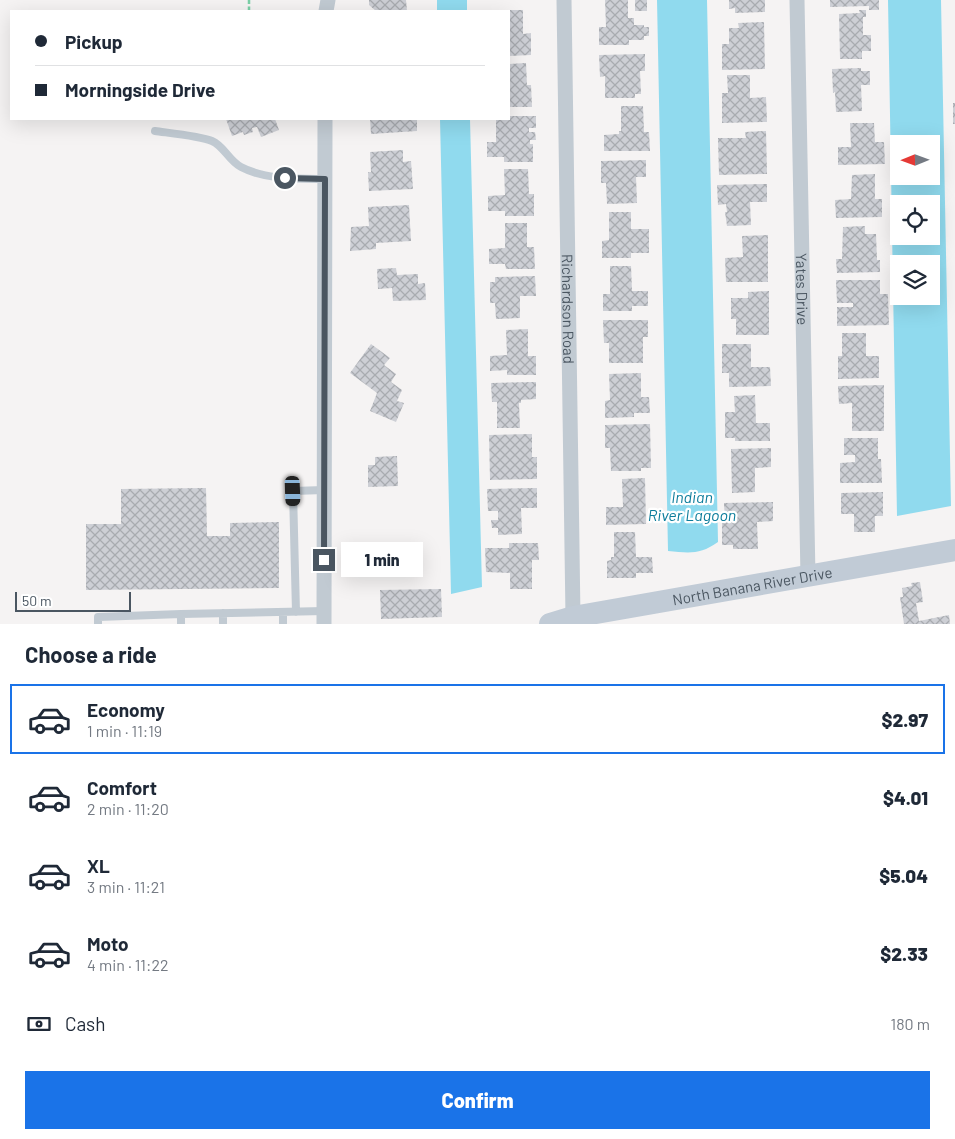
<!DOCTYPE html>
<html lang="en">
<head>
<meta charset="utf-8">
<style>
	:root { --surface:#fff; --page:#f2f2f3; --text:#1f2937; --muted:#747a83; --line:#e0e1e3; --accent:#1a73e8 }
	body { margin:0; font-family:Barlow,sans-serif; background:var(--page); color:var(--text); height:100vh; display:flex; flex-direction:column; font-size:19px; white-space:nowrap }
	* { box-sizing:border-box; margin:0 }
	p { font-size:16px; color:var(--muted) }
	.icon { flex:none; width:28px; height:28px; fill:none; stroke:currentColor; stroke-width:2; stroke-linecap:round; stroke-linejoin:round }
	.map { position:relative; height:624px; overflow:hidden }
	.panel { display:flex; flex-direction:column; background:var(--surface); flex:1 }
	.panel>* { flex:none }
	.banner { position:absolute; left:10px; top:10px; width:500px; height:110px; border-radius:0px; box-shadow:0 5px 20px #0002; display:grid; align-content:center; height:110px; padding:0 25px; background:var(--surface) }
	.needle { width:32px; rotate:269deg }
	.tools { position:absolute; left:890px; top:135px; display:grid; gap:10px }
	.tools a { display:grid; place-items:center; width:50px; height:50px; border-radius:0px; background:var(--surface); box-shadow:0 5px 20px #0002; font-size:25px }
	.scale { position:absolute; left:15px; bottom:12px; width:116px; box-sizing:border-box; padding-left:5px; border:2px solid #4a5661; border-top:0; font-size:14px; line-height:18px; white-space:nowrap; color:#4a5661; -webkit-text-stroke:4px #fff; paint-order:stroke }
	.end { position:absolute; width:22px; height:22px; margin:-11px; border:6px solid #4a5661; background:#fff; box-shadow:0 0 0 2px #fff }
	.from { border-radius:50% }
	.bubble { position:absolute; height:35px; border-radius:0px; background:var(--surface); box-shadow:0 5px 20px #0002; font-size:16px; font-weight:800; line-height:35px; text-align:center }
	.car { position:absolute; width:15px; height:30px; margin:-15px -8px; border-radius:6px; box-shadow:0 0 4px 1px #0007; background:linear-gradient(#222 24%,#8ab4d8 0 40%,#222 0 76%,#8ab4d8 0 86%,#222 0) }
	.banner b { display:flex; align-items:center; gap:18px; height:48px; font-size:19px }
	.banner b+b { border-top:1px solid var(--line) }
	.banner i { width:12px; height:12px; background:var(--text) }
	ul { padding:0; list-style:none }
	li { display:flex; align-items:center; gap:15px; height:70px; margin:0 10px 8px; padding:0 15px; border:2px solid transparent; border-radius:0px }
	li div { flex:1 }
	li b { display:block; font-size:19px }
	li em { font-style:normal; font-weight:800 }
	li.on { border-color:var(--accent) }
	li>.icon { width:45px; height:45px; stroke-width:1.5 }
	h2 { padding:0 25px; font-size:22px; line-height:60px }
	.pay { display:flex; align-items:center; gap:12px; height:55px; padding:0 25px; font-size:19px }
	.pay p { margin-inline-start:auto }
	.cta { display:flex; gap:10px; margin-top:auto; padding:10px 25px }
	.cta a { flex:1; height:58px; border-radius:0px; background:var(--accent); color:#fff; font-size:20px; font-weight:800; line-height:58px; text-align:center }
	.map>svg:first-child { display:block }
	.water { fill:#90daee; fill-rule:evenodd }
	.building { fill:url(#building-cross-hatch) }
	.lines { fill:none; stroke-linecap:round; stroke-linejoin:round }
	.path { stroke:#7ad0a6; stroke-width:2.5; stroke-dasharray:4 2.5; stroke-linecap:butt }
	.lane { stroke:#c1cad2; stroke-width:8 }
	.street { stroke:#c1cad2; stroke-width:15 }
	.secondary { stroke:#c1cbd6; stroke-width:22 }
	.route { stroke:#4a5661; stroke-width:6 }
	.labels { text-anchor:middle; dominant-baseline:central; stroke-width:4.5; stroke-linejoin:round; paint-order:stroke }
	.street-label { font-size:15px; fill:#4a5661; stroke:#fff }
	.water-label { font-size:16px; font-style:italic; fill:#0c7c9b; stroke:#fff }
</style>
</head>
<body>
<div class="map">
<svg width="955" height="624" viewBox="0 0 955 624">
	<defs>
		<pattern id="building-cross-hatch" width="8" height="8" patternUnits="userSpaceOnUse" patternTransform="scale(1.25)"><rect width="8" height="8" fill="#cdcfd5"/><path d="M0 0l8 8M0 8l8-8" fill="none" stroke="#a8abb0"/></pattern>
	</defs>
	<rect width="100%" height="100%" fill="#f5f3f3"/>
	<!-- water -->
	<path class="water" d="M437 0H467V11H437Z
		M657 0H707L718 542C700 555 689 553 668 551Z
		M888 0H941L951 506 897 516ZM899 144H931V176H899ZM899 204H931V236H899ZM899 264H931V296H899Z
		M440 119H470L482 587 451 594Z"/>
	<!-- building -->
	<path class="building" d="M369 0H406L407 11H376L369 5Z
		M605 0H628V18H634V25H644V27H649V36H644V40H629V45H599V27H606Z
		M635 0H647V11H635Z
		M729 0H765V12L735 13V8L729 9Z
		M830 0H879V10H869V6L830 7Z
		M509 10H523V34L531 33V55L509 56Z
		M859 10H866V17H863V35H871V51H862V59H840L839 14 860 13Z
		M764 22 765 69 722 70V44H729V28H739L738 23Z
		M645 54V71H640L641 94H635V98H605V76L600 77 599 55Z
		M526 63 527 85H531L532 107H509V64Z
		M861 68V71H870V85H861L862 111 836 112 835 92 833 93 832 69Z
		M727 75H750V98L766 97 767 122 722 123V93H728Z
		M953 103H955V124H953Z
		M621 106H643L644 132H649L650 151H604V135L619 134V131H621Z
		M509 116H536V128H529V132H535L536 140H530V144H533V162H504V157H487V142H496V119H509Z
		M226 119H275L279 130 261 137 257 127 252 128 253 132 244 135 243 132 232 136Z
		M370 119H417V131L371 134Z
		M850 123H874L875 142H884L885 164 838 165V147H851Z
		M766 131 767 174 719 175 718 138H746L745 132Z
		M403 150V162L411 161 413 189 369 191 368 172H371L370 152Z
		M646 160V177H636L637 203 607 204 606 183H601V161Z
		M504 169H528L529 194H534V216H505V211H488V196L505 195Z
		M875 174V199H882V217L836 218 835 200 851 199 852 175Z
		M767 184V202H750L751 225 727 226 725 212H727L726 204 718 205 717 185Z
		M409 205 411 241 376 243V249L350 251 351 227 369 226 368 207Z
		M609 212H631V229H649V253H631V258H602V241L609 240Z
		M505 223H527V247H534L535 269H506L505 264H489V249L505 248Z
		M865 226V234H876L877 260H880V272L837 273 836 259H842L843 227Z
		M768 235V282H726L725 258 743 257 742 236Z
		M610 266H631L632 291H648V306H632V311H603V294H610Z
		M396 268 397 275 418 274V284L425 283 426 300 393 301 392 288 378 289 377 269Z
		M535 276 536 296H520V318L496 319 495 303H490V282H495V277Z
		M836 280H880V294H888L889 325 837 326V307H853V303H837Z
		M769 291V335H736V319H731V298H748V292Z
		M603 320H648V337H643V363H609V343H604Z
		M528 329V356H536V375H507V370L490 371V356L507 355 506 330Z
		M842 333H866V356H879V378L838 379V356H842Z
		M371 344 390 358 384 365 396 374 391 382 402 390 397 401 404 403 396 422 370 411 377 393 350 373Z
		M722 344H751V367H770L771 386 729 387V373H722Z
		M641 373V397H649L650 413H634V417L605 418V401L610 400 609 374Z
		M536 382V399L521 400V403H519L520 428H497V402H492L491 383Z
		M884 385V431H852V403L839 404 838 386Z
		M755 395 756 423H770V441H735V438H725V412H735L734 396Z
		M650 424 651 468H641V471H611L610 448H605V425Z
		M532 434V457H537V479L490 480 489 435Z
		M844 438H878V459H881L882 483H840V463L855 462V455H844Z
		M771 448V467L755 468V492L732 493 731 449Z
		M397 456 398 486 368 487V465H375V457Z
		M645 478 646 524 606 525V507H623L622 479Z
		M206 488 207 536H230V523L279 522V588L86 590V524H121V489Z
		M537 488V508H521L522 534 498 535V528H492L491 520H498V511H488L487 489Z
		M883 492V516H875V532H854V514H841V493Z
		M773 502V521L757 522 758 549H733V545H722V522H725L724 503Z
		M614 532H635L636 557H652L653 573H636V578H607V561L611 560V557H614Z
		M509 543H538L539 560H532V589H510V573L486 572 485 548H509Z
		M920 582 923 602 916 603 919 621 949 615 950 624H904L900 597H903L902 588 912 586 911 583Z
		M441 589 442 617 381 619 380 590Z"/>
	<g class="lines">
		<!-- path -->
		<path class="path" d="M249 0V11"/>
		<!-- lane -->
		<path class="lane" d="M155 131C169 133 200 136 212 141 224 146 229 161 241 167 266 180 297 179 325 179
			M283 612V624
			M296 612 293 491 324 490
			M223 613V624
			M98 624V617L181 614
			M181 624V614L324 611"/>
		<!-- street -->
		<g class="street">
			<path id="s1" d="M564 0 573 617"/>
			<path id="s2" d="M797 0 808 577"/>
			<path d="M326 11 328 0"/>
			<path d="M324 624 325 119"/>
		</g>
		<!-- secondary -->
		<path class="secondary" id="s3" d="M550 624 573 617 955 550"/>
	</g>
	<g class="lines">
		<!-- route -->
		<path class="route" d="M285 178 325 179 324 560"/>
	</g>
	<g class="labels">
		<!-- street labels -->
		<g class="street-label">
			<text stroke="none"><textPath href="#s2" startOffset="289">Yates Drive</textPath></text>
			<text stroke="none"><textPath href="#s1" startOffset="309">Richardson Road</textPath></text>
			<text stroke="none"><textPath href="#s3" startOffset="206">North Banana River Drive</textPath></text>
		</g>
		<!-- water labels -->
		<g class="water-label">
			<text x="692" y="496">Indian<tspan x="692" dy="18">River Lagoon</tspan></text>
		</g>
	</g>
</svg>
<div class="tools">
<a><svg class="needle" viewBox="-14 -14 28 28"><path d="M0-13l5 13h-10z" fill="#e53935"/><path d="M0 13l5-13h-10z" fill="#747a83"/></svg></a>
<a><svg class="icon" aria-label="locate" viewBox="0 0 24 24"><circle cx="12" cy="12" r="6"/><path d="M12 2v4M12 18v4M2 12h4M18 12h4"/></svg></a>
<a><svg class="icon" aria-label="layers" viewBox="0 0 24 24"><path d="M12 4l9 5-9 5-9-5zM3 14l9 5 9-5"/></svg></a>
</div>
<div class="scale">50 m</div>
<i class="end from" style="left:285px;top:178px"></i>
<i class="end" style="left:324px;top:560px"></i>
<div class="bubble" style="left:341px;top:542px;width:82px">1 min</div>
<i class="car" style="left:293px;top:491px;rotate:178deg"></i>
<div class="banner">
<b><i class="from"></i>Pickup</b>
<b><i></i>Morningside Drive</b>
</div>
</div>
<section class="panel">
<h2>Choose a ride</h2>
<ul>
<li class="on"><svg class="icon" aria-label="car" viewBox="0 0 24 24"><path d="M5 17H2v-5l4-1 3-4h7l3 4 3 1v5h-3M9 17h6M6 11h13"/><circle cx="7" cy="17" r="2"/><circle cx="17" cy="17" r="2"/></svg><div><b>Economy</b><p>1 min · 11:19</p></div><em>$2.97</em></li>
<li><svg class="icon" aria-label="car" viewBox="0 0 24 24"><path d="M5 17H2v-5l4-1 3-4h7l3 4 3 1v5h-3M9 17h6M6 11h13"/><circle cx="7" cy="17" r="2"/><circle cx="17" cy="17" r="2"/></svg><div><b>Comfort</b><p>2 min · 11:20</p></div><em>$4.01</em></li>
<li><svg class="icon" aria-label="car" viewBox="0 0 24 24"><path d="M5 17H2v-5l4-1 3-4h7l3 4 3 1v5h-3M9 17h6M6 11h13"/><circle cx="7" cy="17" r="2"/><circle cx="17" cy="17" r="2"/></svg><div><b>XL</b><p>3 min · 11:21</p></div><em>$5.04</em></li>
<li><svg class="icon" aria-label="car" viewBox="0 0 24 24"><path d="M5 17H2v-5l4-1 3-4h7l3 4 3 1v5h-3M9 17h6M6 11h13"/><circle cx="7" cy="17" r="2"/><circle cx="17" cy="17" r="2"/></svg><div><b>Moto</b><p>4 min · 11:22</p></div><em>$2.33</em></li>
</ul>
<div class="pay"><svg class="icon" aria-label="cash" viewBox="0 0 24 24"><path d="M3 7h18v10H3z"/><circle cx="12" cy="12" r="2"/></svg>Cash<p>180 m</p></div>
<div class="cta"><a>Confirm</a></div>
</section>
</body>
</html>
